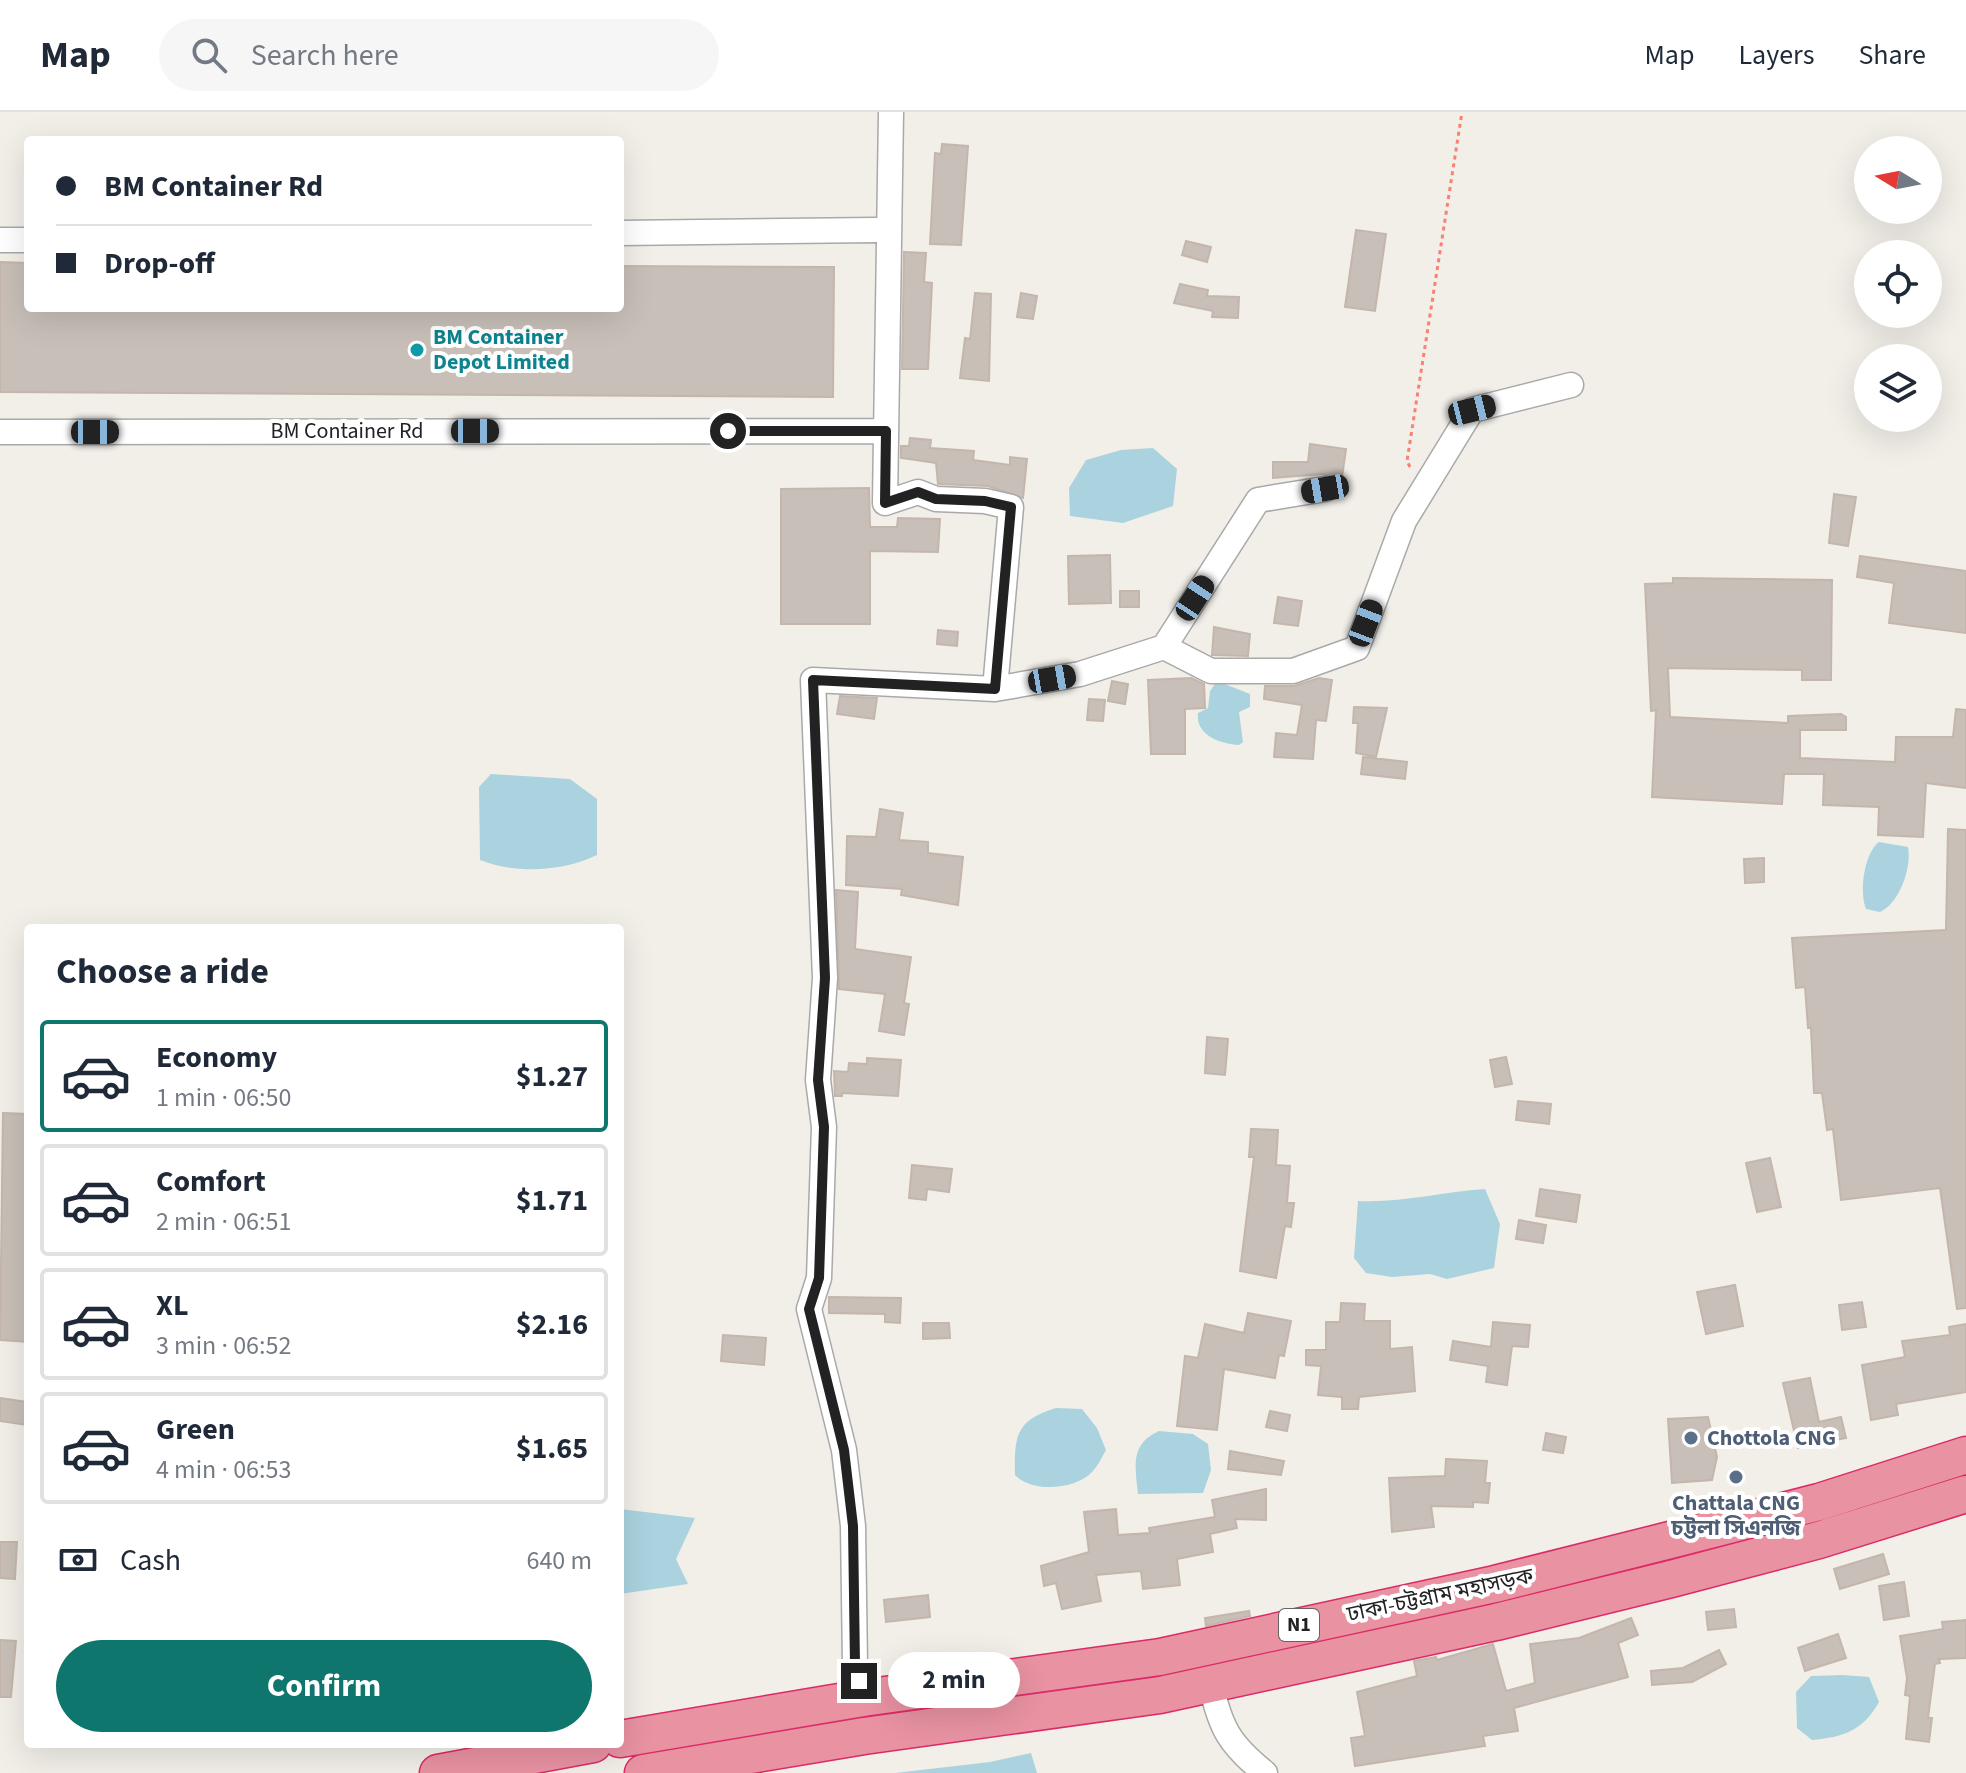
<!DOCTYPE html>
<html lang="en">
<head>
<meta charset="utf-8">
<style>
	:root { --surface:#fff; --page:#f6f6f7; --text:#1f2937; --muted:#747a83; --line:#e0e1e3; --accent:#0f766e }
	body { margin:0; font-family:"Source Sans 3","Noto Sans Bengali",sans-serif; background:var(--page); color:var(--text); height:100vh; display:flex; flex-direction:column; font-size:30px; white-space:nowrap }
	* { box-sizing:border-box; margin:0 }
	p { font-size:26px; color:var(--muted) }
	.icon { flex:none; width:44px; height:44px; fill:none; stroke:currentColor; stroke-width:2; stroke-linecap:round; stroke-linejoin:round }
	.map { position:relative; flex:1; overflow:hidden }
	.sheet { position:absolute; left:24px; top:812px; width:600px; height:824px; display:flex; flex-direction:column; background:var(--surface); border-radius:8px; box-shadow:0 8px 32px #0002 }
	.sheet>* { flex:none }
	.banner { position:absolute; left:24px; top:24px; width:600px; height:176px; border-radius:8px; box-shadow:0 8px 32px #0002; display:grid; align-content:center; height:176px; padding:0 32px; background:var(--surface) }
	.needle { width:52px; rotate:280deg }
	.fabs { position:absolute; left:1854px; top:24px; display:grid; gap:16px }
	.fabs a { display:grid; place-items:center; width:88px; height:88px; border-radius:50%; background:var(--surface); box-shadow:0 8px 32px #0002; font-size:40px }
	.end { position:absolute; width:36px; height:36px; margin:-18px; border:10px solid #222; background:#fff; box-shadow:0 0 0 4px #fff }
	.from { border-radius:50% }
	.bubble { position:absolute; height:56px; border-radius:28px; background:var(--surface); box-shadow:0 8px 32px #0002; font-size:26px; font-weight:700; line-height:56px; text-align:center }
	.car { position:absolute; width:24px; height:48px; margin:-24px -12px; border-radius:10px; box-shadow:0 0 6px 2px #0007; background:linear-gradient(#222 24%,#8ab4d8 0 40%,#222 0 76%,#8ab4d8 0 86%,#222 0) }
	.banner b { display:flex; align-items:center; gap:28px; height:76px; font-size:30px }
	.banner b+b { border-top:2px solid var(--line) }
	.banner i { width:20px; height:20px; background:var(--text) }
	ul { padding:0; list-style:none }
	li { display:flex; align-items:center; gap:24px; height:112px; margin:0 16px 12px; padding:0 16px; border:4px solid var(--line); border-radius:8px }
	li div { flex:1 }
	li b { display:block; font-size:30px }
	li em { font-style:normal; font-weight:700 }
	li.on { border-color:var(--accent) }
	li>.icon { width:72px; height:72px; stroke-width:1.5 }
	h2 { padding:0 32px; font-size:36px; line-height:96px }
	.pay { display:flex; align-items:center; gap:20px; height:88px; padding:0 32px; font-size:30px }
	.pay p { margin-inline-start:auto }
	.cta { display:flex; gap:16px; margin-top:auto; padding:16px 32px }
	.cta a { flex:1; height:92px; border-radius:48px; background:var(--accent); color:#fff; font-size:32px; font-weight:700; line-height:92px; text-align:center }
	header { display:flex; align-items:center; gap:48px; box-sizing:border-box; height:112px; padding:0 40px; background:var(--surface); border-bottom:2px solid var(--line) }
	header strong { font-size:38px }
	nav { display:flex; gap:44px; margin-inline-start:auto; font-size:28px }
	.search { width:560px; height:72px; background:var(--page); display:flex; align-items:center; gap:20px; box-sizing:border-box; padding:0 28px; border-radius:44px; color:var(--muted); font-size:30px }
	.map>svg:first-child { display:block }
	.water { fill:#aad3df }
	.building { fill:#c7bfb8; stroke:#c4b6ab; stroke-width:2 }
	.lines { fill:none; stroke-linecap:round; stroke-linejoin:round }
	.minor-casing { stroke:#a9a9a9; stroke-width:27 }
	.highway-casing { stroke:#dc2a67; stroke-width:39 }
	.path { stroke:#fa8072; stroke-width:3; stroke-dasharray:4 4; stroke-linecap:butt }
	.minor { stroke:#fff; stroke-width:24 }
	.highway { stroke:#e892a2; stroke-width:36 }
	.route { stroke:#222; stroke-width:10 }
	.culture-dot { fill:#0f9aa8; stroke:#fff; stroke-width:3 }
	.service-dot { fill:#5c6f8a; stroke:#fff; stroke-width:3 }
	.labels { text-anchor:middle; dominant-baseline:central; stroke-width:8; stroke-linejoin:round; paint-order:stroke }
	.shield { fill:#fff; stroke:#646464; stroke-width:2 }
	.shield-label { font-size:20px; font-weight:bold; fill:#222 }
	.culture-label { font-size:22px; font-weight:bold; fill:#0d838f; stroke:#fff; text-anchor:start }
	.street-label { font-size:22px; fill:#222; stroke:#fff }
	.service-label { font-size:22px; font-weight:bold; fill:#4e5e75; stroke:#fff; text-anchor:start }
</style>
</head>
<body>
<header>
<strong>Map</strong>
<div class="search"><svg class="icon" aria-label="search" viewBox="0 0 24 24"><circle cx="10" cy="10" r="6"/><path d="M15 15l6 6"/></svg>Search here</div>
<nav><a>Map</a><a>Layers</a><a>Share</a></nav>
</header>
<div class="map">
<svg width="1966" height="1661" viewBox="0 0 1966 1661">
	<rect width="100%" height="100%" fill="#f2efe9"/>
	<!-- water -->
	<path class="water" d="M1153 336 1177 357 1173 394 1123 411 1070 404 1069 376 1086 348 1121 338Z
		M1217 569 1250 582V595L1239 600 1243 630 1239 633C1220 632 1195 623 1198 601L1208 596 1210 579Z
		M491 662 570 667 597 687V743C562 760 515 762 480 748L479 675Z
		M1879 730 1908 735C1912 756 1899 792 1880 800L1866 797C1859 781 1864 741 1879 730Z
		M1485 1077 1500 1112 1494 1156 1447 1167 1430 1162 1392 1165 1366 1161 1354 1146 1358 1089C1401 1091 1442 1080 1485 1077Z
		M1056 1296 1082 1297 1097 1316 1106 1338C1102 1345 1098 1354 1092 1360 1075 1378 1032 1381 1015 1363 1014 1324 1016 1308 1056 1296Z
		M1159 1319 1193 1322 1208 1332 1211 1358 1203 1381 1138 1382C1135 1354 1130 1332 1159 1319Z
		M620 1397 695 1406 676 1447 688 1472 620 1482Z
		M1842 1563 1869 1565 1879 1590C1863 1619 1843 1625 1812 1628L1797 1616 1796 1580 1811 1564Z
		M1031 1641 1037 1661H895L990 1650Z"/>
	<!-- building -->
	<path class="building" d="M942 32 968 34 961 133 930 132 935 41 941 42Z
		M1356 118 1386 122 1375 199 1345 195Z
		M1186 129 1211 135 1207 150 1182 143Z
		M904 140 926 141 924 170 932 171 928 257H902Z
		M0 150 28 151V196H620V154L834 155 833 285 0 280Z
		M1180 172 1208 178 1207 184 1239 185 1238 206 1212 205 1213 199 1174 191Z
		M975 181 991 182 989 269 960 266 965 226 970 227Z
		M1021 181 1037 184 1033 207 1017 205Z
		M910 326 931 328 930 336 974 339 973 348 1010 353V345L1027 347 1023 386 988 374 938 372 936 351 901 346V334H909Z
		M1310 332 1346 337 1341 372 1323 362 1273 366V350H1308Z
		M869 376 870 415H897L898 406 940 407 938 440 870 439V512H781V377Z
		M1834 382 1856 385 1848 434 1829 431Z
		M1110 443 1111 491 1069 492 1068 444Z
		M1860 444 1966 459V521L1889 511 1894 471 1857 465Z
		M1673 466 1832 468 1831 568H1802V558L1668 556 1670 605 1788 611V604L1841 602 1846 605V618H1800V646L1895 650 1896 625H1953L1956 597 1966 598V676L1926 671 1923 725 1878 723 1879 695 1823 693 1824 662H1784L1782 692 1652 685 1656 598 1651 599 1645 472 1673 471Z
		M1120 479H1139V495H1120Z
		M1278 485 1302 489 1298 514 1274 511Z
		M1214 515 1250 522 1248 544 1212 543Z
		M938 518 958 520 957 534 937 532Z
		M1191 566 1204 572 1205 596 1185 597V642H1151L1148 568Z
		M1319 566 1332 568 1326 609 1316 608 1313 647 1274 645 1276 621 1297 623 1302 593 1264 587 1265 574H1294Z
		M1112 569 1128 572 1125 592 1108 589Z
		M840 584 877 586 874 607 837 602Z
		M1089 587 1105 588 1103 609 1087 608Z
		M1354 595 1387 596 1376 645 1356 641 1358 611H1353Z
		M1363 645 1407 650 1405 667 1361 662Z
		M880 697 903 701 899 728 928 730V741L963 745 958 793 901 783 902 777 846 773 847 724 876 725Z
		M1948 717 1966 718V1196L1957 1197 1940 1076 1841 1088 1833 1017 1827 1018 1822 981H1814L1811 916H1808L1805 875 1796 876 1792 826 1946 818Z
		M1764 746V770L1745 771 1744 747Z
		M836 778 858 780 855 837 911 845 904 891 909 892 904 923 879 919 885 882 839 877Z
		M1207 925 1228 927 1225 963 1205 961Z
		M1506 945 1512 972 1495 975 1490 948Z
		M867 946 901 948 898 984 842 981V984H835L834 959 848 960 849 951 867 952Z
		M1518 989 1551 992 1549 1012 1516 1008Z
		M3 1001 28 1002V1230L0 1228Z
		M1251 1017 1278 1018 1276 1053 1290 1054 1287 1091H1294L1291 1115 1285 1114 1276 1166 1240 1159 1254 1045H1249Z
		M1770 1046 1781 1095 1757 1100 1746 1051Z
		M912 1053 952 1057 949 1080 927 1077 926 1088 909 1086Z
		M1540 1077 1580 1083 1576 1110 1536 1104Z
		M1519 1108 1546 1113 1543 1131 1516 1127Z
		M1735 1173 1743 1214 1706 1222 1697 1180Z
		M829 1185 901 1186 900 1211 885 1210V1202L829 1201Z
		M1862 1190 1866 1215 1842 1218 1839 1193Z
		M1341 1191 1365 1192 1364 1209H1390V1237L1412 1235 1415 1279 1359 1285 1358 1297H1342V1285L1318 1283 1321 1254 1306 1253V1238H1326V1210H1340Z
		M1248 1201 1291 1209 1284 1244 1279 1243 1275 1266 1224 1257 1217 1318 1177 1314 1185 1244 1198 1246 1205 1212 1244 1221Z
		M1493 1210 1530 1213 1528 1235 1512 1234 1507 1273 1486 1270 1488 1254 1450 1248 1453 1229 1491 1235Z
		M923 1211H949L950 1226 923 1227Z
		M1966 1212V1280L1896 1292 1898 1303 1871 1308 1862 1253 1905 1245 1902 1229 1950 1223 1949 1215Z
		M723 1223 766 1226 764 1253 721 1249Z
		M1810 1266 1819 1310 1841 1305 1846 1326 1798 1336 1783 1271Z
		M0 1286 28 1290V1313L0 1309Z
		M1270 1299 1290 1303 1287 1319 1266 1315Z
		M1708 1305 1717 1345 1712 1368 1672 1371 1668 1307Z
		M1546 1321 1566 1325 1563 1341 1543 1338Z
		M1230 1339 1284 1349 1281 1363 1228 1357Z
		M1446 1347 1487 1349 1485 1371H1490L1488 1391 1473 1390V1395L1431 1394 1434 1415 1392 1420 1389 1366 1445 1364Z
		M1266 1377V1408L1235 1407 1237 1416 1210 1422 1213 1440 1177 1447 1180 1473 1143 1477 1141 1459 1096 1463 1101 1489 1062 1497 1056 1471 1044 1474 1041 1454 1089 1440 1084 1400 1116 1397 1118 1423 1150 1421 1149 1416 1215 1405 1212 1388Z
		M0 1430H17L15 1467 0 1466Z
		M1883 1442 1889 1462 1840 1477 1834 1457Z
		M1904 1470 1909 1504 1884 1508 1879 1474Z
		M928 1483 930 1505 886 1510 884 1488Z
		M1734 1497 1736 1515 1708 1518 1706 1500Z
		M1249 1499 1250 1504 1206 1514 1205 1506Z
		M1631 1506 1638 1523 1618 1531 1628 1565 1514 1596 1518 1619 1483 1624 1485 1634 1355 1654 1351 1626 1365 1624 1357 1580 1417 1564 1414 1549 1436 1545 1437 1548 1493 1532 1506 1579 1535 1571 1530 1532 1579 1526Z
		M1966 1508V1546L1939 1547 1940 1551 1935 1552 1928 1606H1932L1929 1630 1906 1627 1910 1584 1905 1583 1907 1566 1900 1524 1943 1517 1942 1510Z
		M1838 1522 1846 1546 1805 1559 1798 1536Z
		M0 1528 16 1529 11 1585H0Z
		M1719 1538 1726 1552 1692 1570 1652 1573 1651 1559 1683 1556Z"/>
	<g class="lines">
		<defs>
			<path id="minor" d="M620 121 876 118
				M0 128H28
				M0 320 886 319
				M1325 377 1258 388 1164 535 1211 559H1293L1357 536 1404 409 1472 298 1571 273
				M995 577 1080 562 1164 535
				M1211 1572C1220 1616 1230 1633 1265 1661
				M863 1586 855 1553 853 1414 844 1338 809 1197 819 1166 824 1015 818 968 825 866 813 568 995 577 1011 395 985 389 936 387 918 380 885 391 891 0"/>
			<path id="highway" d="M620 1627 863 1586 1160 1545 1495 1472 1670 1428 1819 1390 1966 1343
				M438 1661 593 1632
				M643 1661 864 1624 1160 1583 1496 1510 1671 1467 1819 1428 1966 1382"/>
		</defs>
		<!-- minor casing -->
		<use href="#minor" class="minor-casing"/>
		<!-- highway casing -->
		<use href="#highway" class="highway-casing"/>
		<!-- path -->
		<path class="path" d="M1410 355 1407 349 1462 0"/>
		<!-- minor -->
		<use href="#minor" class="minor"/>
		<!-- highway -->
		<use href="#highway" class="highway"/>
	</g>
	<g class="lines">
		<!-- route -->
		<path class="route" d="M728 319H886L885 391 918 380 936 387 985 389 1011 395 995 577 813 568 825 866 818 968 824 1015 819 1166 809 1197 844 1338 853 1414 855 1553 859 1569"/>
	</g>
	<!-- markers -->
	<circle class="culture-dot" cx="417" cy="238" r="8"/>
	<g class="service-dot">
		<circle cx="1691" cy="1326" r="8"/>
		<circle cx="1736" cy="1365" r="8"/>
	</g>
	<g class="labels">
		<!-- shield labels -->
		<rect class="shield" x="1279" y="1497" width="40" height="32" rx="6"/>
		<g class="shield-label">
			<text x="1299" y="1513">N1</text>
		</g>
		<!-- culture labels -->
		<g class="culture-label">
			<text x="433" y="225">BM Container<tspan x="433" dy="25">Depot Limited</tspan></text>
		</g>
		<!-- street labels -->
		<g class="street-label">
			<text x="347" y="319">BM Container Rd</text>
			<text transform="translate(1440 1483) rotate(-12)">ঢাকা-চট্টগ্রাম মহাসড়ক</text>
		</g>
		<!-- service labels -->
		<g class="service-label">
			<text x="1707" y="1326">Chottola CNG</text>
			<text x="1736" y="1391" text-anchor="middle">Chattala CNG<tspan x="1736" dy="25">চট্টলা সিএনজি</tspan></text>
		</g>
	</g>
</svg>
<div class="fabs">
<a><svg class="needle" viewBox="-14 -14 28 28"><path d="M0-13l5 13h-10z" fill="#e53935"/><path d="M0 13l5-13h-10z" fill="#747a83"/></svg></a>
<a><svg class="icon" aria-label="locate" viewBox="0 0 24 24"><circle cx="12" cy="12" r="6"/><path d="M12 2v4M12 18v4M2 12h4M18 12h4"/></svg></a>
<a><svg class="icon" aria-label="layers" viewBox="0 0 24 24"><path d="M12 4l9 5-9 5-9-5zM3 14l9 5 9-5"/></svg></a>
</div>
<i class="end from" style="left:728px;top:319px"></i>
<i class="end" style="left:859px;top:1569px"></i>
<div class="bubble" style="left:888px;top:1540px;width:132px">2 min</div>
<i class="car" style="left:1472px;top:298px;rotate:76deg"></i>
<i class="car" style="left:475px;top:319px;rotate:90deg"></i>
<i class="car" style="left:95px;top:320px;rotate:90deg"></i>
<i class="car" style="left:1325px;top:377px;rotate:260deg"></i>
<i class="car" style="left:1195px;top:486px;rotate:33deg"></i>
<i class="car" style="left:1366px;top:511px;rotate:21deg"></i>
<i class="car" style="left:1052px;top:567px;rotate:80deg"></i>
<div class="banner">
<b><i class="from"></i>BM Container Rd</b>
<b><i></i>Drop-off</b>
</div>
<section class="sheet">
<h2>Choose a ride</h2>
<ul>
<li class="on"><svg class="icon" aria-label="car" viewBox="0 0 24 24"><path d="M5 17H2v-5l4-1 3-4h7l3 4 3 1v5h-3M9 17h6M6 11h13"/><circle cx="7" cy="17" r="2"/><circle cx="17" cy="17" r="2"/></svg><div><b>Economy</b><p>1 min · 06:50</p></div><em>$1.27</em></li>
<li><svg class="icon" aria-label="car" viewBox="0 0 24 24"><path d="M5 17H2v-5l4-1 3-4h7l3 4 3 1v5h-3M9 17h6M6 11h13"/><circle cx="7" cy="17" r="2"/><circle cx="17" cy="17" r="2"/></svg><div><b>Comfort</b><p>2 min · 06:51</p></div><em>$1.71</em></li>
<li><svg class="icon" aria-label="car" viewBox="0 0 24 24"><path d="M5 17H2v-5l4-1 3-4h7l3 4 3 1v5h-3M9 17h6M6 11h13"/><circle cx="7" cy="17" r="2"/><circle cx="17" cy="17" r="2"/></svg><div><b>XL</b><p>3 min · 06:52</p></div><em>$2.16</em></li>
<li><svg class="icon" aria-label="car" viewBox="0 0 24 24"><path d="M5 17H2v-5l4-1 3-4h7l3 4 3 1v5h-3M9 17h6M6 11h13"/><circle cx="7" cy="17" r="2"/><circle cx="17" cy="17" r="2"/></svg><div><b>Green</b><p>4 min · 06:53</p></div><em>$1.65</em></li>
</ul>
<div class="pay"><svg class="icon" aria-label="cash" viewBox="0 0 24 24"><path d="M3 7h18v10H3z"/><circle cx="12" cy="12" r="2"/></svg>Cash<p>640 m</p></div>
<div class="cta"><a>Confirm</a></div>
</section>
</div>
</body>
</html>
